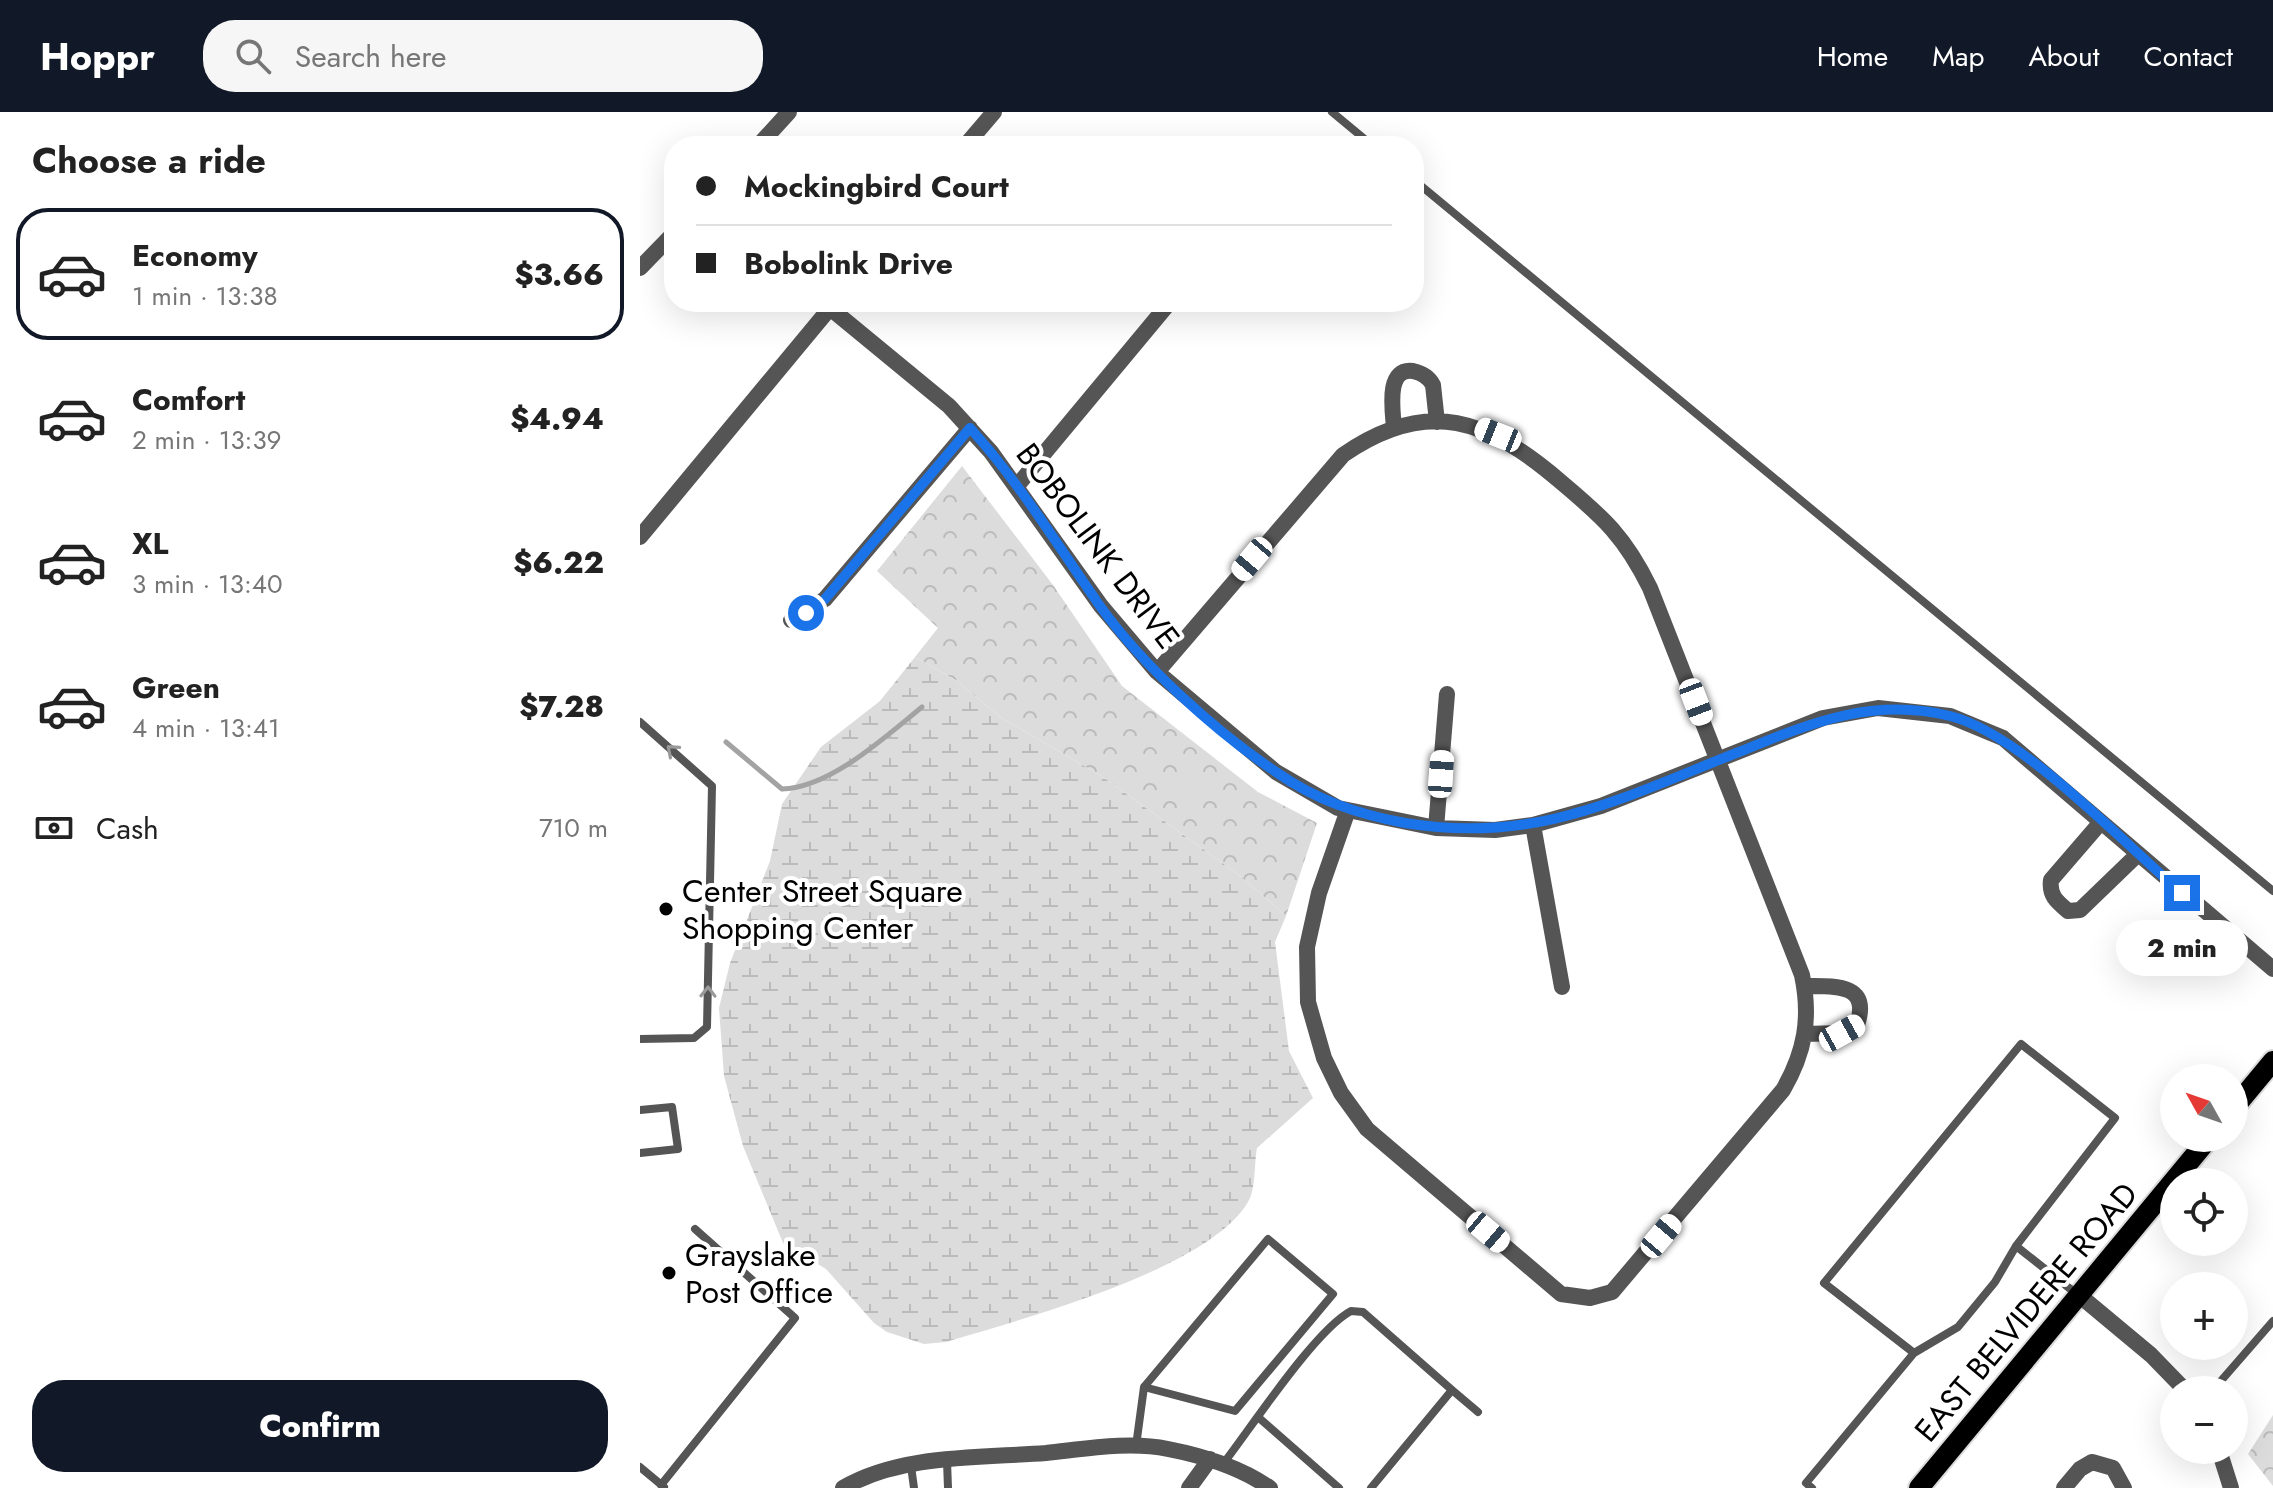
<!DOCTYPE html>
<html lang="en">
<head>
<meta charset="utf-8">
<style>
	:root { --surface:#fff; --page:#f6f6f6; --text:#222; --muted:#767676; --line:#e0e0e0; --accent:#111827 }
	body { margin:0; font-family:Jost,sans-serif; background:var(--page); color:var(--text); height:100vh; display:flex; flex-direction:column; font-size:30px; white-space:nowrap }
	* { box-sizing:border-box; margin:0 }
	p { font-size:26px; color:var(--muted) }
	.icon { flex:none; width:44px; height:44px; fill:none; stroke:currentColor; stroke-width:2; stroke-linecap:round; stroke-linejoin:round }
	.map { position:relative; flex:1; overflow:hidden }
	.panel { display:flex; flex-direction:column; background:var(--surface); width:640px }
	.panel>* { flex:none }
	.banner { position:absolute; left:24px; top:24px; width:760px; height:176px; border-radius:32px; box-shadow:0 8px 32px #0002; display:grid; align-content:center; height:176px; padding:0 32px; background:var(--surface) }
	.needle { width:52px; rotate:310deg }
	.controls { position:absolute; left:1520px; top:952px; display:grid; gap:16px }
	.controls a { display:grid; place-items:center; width:88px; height:88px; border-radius:50%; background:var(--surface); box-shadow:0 8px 32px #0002; font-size:40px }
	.end { position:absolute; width:36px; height:36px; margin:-18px; border:10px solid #1a73e8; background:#fff; box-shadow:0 0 0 4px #fff }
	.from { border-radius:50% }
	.bubble { position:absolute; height:56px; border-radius:28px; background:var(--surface); box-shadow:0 8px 32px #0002; font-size:26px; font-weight:800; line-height:56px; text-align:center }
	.car { position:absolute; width:24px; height:48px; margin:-24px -12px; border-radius:10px; box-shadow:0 0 6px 2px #0007; background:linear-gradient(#fff 24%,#345 0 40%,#fff 0 76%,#345 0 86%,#fff 0) }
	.banner b { display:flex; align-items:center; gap:28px; height:76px; font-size:30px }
	.banner b+b { border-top:2px solid var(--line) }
	.banner i { width:20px; height:20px; background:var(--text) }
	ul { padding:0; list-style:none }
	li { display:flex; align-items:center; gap:24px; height:132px; margin:0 16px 12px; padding:0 16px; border:4px solid transparent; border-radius:32px }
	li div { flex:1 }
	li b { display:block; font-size:30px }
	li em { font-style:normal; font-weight:800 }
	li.selected { border-color:var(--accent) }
	li>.icon { width:72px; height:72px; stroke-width:1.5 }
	h2 { padding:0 32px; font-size:36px; line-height:96px }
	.pay { display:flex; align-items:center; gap:20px; height:88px; padding:0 32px; font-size:30px }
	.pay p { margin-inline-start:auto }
	.primary-button { display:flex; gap:16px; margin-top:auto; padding:16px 32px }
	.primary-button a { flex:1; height:92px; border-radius:32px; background:var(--accent); color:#fff; font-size:32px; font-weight:800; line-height:92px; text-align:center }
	header { display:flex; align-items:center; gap:48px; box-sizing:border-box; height:112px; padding:0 40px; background:var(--accent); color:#fff }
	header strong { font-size:38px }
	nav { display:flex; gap:44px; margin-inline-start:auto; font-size:28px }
	.search { width:560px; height:72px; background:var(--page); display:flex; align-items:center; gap:20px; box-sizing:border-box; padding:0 28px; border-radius:32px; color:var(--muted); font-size:30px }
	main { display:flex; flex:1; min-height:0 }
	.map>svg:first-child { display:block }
	.forest { fill:url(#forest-crowns) }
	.wetland { fill:url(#wetland-marsh) }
	.garden { fill:#dcdcdc }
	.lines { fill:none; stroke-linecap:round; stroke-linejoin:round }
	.stream { stroke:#a3a3a3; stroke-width:5 }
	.primary-casing { stroke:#dbdbdb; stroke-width:24 }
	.service { stroke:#555; stroke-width:8 }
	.minor { stroke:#555; stroke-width:16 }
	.tertiary { stroke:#555; stroke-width:16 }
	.primary { stroke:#000; stroke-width:20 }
	.oneway { stroke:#999 }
	.route { stroke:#1a73e8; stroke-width:10 }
	.poi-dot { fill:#000; stroke:#fff; stroke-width:3 }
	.labels { text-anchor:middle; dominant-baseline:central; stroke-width:8; stroke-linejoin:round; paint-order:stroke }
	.street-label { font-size:32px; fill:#000; stroke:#fff }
	.poi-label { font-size:32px; fill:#000; stroke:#fff; text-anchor:start }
</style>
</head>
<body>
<header>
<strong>Hoppr</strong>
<div class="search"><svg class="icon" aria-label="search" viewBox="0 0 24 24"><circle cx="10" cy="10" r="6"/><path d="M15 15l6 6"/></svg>Search here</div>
<nav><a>Home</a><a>Map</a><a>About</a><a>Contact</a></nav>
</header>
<main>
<section class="panel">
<h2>Choose a ride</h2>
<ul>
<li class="selected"><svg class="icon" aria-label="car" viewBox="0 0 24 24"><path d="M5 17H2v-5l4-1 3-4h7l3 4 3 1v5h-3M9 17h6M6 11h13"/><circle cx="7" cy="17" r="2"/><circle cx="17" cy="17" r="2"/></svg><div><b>Economy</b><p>1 min · 13:38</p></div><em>$3.66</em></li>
<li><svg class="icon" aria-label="car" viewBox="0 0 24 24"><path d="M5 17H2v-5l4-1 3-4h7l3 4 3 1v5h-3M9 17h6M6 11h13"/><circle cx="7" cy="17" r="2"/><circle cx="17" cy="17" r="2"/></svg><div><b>Comfort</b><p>2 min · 13:39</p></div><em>$4.94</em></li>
<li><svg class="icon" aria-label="car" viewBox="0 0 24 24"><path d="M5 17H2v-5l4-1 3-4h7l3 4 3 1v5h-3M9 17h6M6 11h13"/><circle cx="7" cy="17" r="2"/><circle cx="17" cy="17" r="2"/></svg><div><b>XL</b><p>3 min · 13:40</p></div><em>$6.22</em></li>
<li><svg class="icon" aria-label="car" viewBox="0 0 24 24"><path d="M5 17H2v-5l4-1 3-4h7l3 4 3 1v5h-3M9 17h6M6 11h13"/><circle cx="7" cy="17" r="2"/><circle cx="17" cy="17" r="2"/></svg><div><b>Green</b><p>4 min · 13:41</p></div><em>$7.28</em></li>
</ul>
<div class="pay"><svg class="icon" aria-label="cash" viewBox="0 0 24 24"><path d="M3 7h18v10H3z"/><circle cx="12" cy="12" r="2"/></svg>Cash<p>710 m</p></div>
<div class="primary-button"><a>Confirm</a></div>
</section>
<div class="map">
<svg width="1633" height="1376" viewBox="0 0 1633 1376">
	<defs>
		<pattern id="forest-crowns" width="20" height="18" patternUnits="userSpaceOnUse" patternTransform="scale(2)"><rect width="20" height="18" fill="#dcdcdc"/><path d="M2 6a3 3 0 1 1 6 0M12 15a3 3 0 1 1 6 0" fill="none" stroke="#bbb"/></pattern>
		<pattern id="wetland-marsh" width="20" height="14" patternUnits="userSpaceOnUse" patternTransform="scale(2)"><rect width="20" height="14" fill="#dcdcdc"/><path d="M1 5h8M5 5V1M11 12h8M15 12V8" fill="none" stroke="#bbb"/></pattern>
	</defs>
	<rect width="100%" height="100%" fill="#fff"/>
	<!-- forest -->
	<path class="forest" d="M322 354 413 473 482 574 618 680 677 711 646 804 599 763 463 665 360 605 317 569 275 545 298 516 237 459Z
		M1633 1303V1374L1608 1342Z"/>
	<!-- wetland -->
	<path class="wetland" d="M275 545 317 569 360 605 463 665 599 763 646 804 635 830 649 939 673 986 617 1036C614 1051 616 1078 608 1090 568 1158 382 1207 306 1230L284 1232 247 1220 234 1211 186 1157 143 1131 103 1034 84 964 79 896 90 851 130 749 142 692 181 635 240 589Z"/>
	<!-- garden -->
	<path class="garden" d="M551 662 572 680 552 704 531 686Z"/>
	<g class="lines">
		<!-- stream -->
		<path class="stream" d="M86 630 142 677C190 676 245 625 282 595"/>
		<defs>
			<path id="primary" d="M1594 996 1633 949
				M1279 1376 1569 1026"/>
		</defs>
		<!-- primary casing -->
		<use href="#primary" class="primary-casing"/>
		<!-- service -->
		<path class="service" d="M692 0 733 34
			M774 68 1633 779
			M0 610 72 674 67 915 54 926 0 927
			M0 998 32 995 38 1037 0 1041
			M1274 1241 1184 1171 1381 932 1475 1006 1376 1134
			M812 1278 838 1300
			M1573 1278 1633 1209
			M618 1305 699 1376
			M496 1334 504 1275 628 1127 693 1182 595 1299 504 1275
			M307 1349 308 1376
			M583 1352C611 1316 675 1218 711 1199L723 1200 812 1278 731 1376
			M271 1354 274 1376
			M0 1355 24 1375
			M21 1373 155 1206 55 1117
			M1172 1376 1166 1371 1274 1241 1318 1215 1355 1170 1376 1134 1438 1183"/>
		<!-- minor -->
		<path class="minor" d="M118 34 149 0
			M0 156 34 121
			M190 196 309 294 351 340 461 494 517 560 636 660 698 696 796 716 855 718 893 713 961 694 1183 606 1238 596 1310 604 1363 626 1633 857
			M754 316C753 300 745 255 773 259 782 261 789 265 793 273L797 310
			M377 374 530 190
			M151 508 185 487 330 316
			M517 560 703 343C788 284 849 308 921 370 964 406 985 425 1010 476L1162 863C1171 906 1165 940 1143 978L972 1180 950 1186 921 1182 727 1017 701 981 684 946 668 890 667 835 679 781 708 698
			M1461 710 1411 768C1409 783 1416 789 1428 799L1440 798 1497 743
			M893 713 922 875
			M796 716 807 582
			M1165 874C1194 874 1231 871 1217 913L1202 921 1165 922
			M1439 1183 1511 1243 1545 1278
			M1579 1338 1591 1376
			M203 1376C261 1342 341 1346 406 1341 445 1337 489 1329 528 1337 564 1344 600 1355 630 1376
			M549 1376 570 1347
			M1424 1376 1440 1357 1452 1350 1473 1356 1484 1376"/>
		<!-- tertiary -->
		<path class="tertiary" d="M325 34 354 0
			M0 425 195 190"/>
		<!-- primary -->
		<use href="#primary" class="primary"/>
	</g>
	<!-- one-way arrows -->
	<defs><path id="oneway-chevron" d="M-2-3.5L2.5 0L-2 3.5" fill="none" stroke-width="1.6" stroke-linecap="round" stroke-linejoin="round" transform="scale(2)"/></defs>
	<g class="oneway">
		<use href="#oneway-chevron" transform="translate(32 638) rotate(-139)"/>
		<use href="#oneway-chevron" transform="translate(68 880) rotate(-89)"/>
	</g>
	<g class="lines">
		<!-- route -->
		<path class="route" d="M166 501 185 487 330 316C379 370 418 434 460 494 503 554 575 619 636 660 676 688 717 702 765 711 898 733 983 685 1104 638 1173 610 1234 585 1310 604 1382 622 1482 730 1542 781"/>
	</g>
	<!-- markers -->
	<g class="poi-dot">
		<circle cx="26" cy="797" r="8"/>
		<circle cx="29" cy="1161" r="8"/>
	</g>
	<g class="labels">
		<!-- street labels -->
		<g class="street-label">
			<text transform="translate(458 434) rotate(53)">BOBOLINK DRIVE</text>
			<text transform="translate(1386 1200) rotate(-50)">EAST BELVIDERE ROAD</text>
		</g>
		<!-- poi labels -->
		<g class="poi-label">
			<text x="42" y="779">Center Street Square<tspan x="42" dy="37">Shopping Center</tspan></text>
			<text x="45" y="1143">Grayslake<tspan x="45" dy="37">Post Office</tspan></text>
		</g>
	</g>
</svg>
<div class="controls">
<a><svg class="needle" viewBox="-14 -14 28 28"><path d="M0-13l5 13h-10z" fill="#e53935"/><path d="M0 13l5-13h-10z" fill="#767676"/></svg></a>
<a><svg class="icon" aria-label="locate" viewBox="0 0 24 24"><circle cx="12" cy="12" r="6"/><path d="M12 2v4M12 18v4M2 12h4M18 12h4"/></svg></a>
<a>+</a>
<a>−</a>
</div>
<i class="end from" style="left:166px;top:501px"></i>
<i class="end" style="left:1542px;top:781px"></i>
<div class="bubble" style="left:1476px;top:808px;width:132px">2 min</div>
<i class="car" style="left:858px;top:323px;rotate:292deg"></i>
<i class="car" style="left:612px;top:447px;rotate:220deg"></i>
<i class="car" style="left:1056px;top:590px;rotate:159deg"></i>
<i class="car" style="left:801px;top:662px;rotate:4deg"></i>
<i class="car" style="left:1202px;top:921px;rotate:61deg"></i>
<i class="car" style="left:848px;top:1120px;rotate:130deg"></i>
<i class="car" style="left:1021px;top:1124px;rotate:40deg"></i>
<div class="banner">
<b><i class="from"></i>Mockingbird Court</b>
<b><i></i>Bobolink Drive</b>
</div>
</div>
</main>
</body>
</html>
